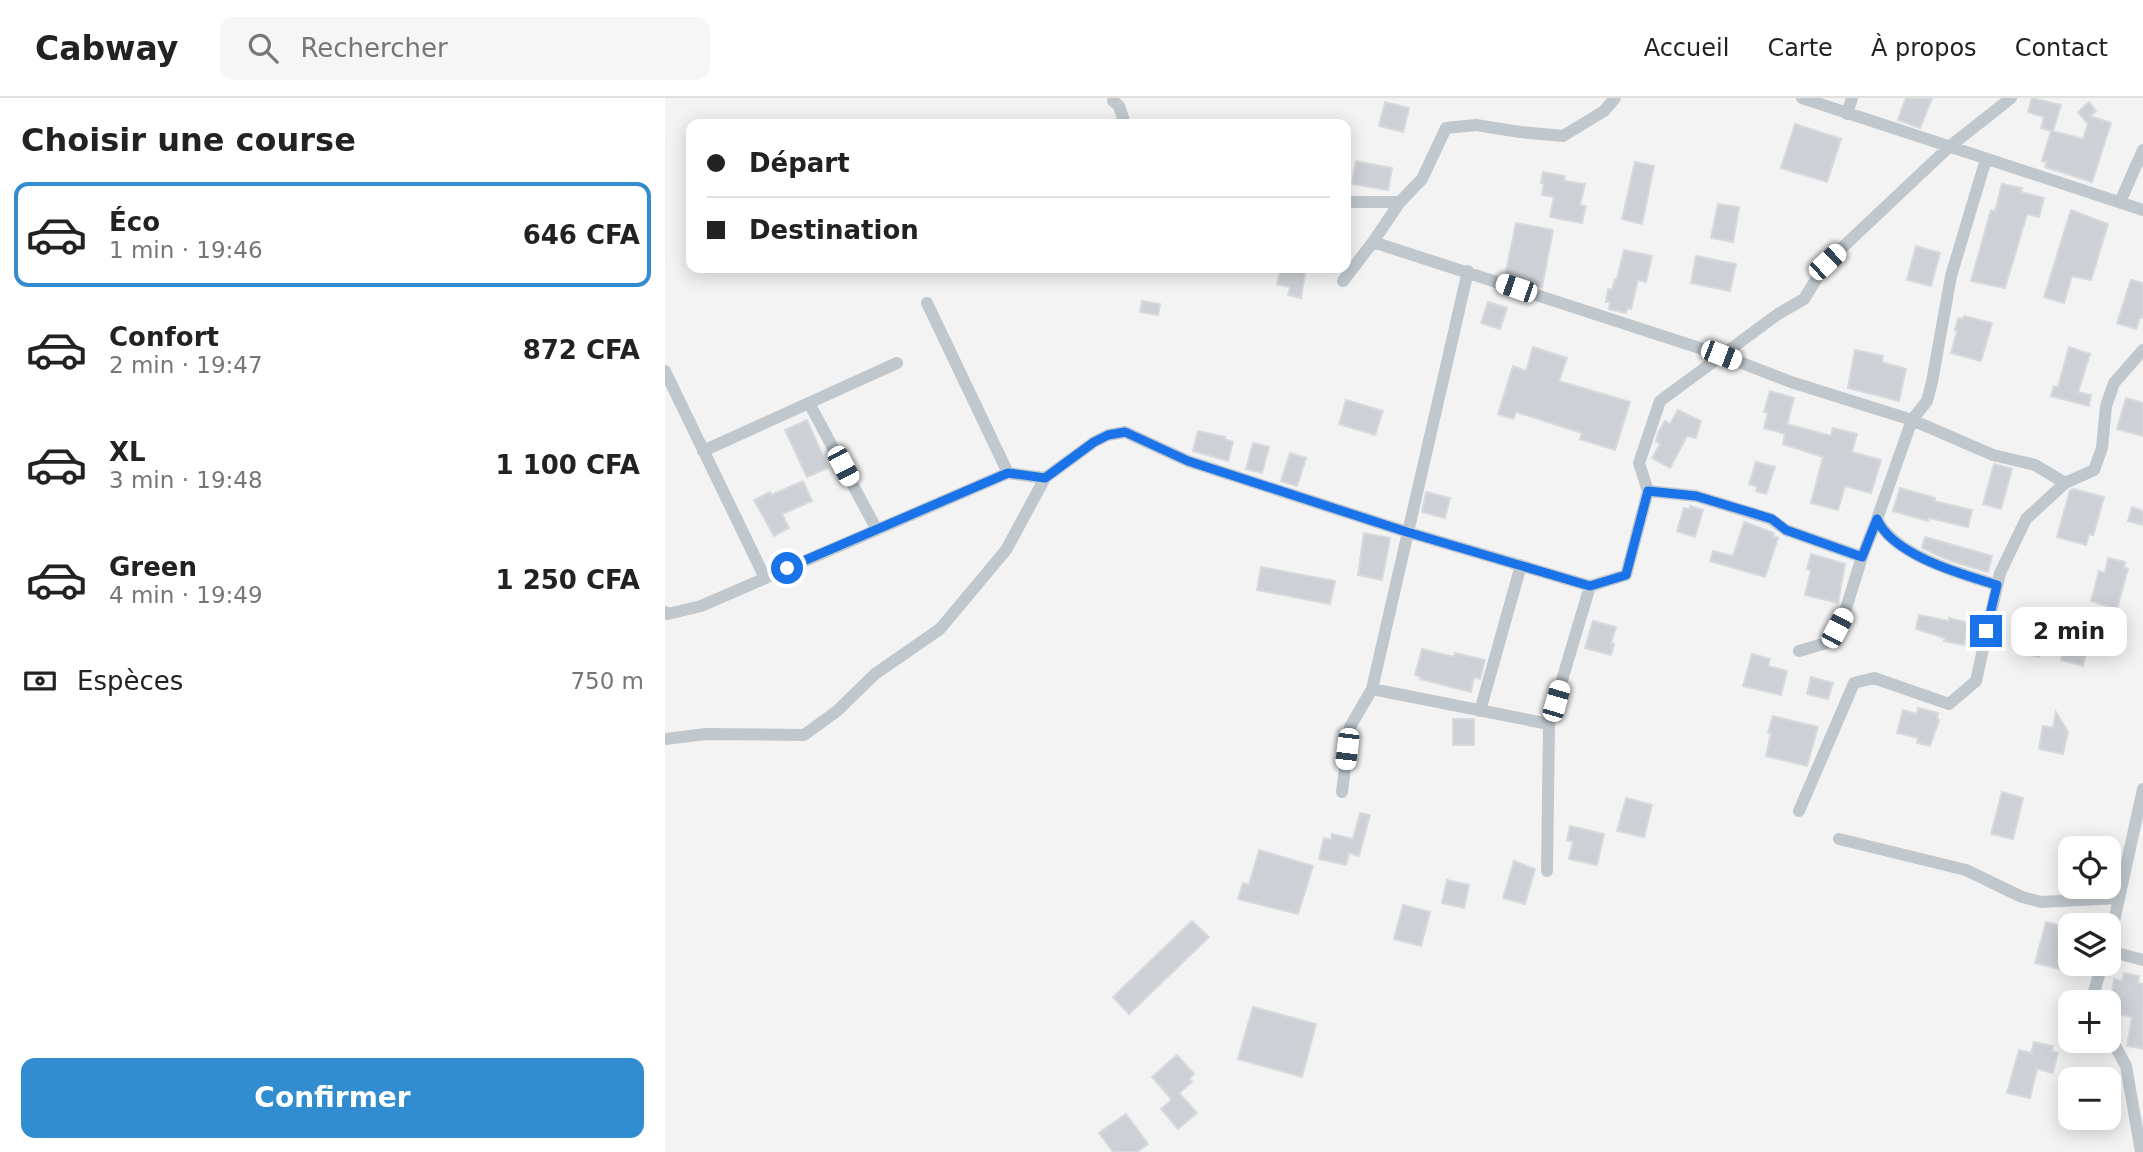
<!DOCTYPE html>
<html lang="fr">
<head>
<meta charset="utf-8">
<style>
	:root { --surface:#fff; --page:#f6f6f6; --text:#222; --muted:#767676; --line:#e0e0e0; --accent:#328cd0 }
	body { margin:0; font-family:"DejaVu Sans",sans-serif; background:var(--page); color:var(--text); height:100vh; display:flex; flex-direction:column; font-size:26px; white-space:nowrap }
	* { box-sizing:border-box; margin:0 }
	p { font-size:23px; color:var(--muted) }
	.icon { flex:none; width:38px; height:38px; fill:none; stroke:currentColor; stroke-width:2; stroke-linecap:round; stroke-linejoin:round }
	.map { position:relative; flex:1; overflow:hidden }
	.sheet { display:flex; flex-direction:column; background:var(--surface); width:665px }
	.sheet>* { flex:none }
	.banner { position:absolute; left:21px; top:21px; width:665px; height:154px; border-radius:14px; box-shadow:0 4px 18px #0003; display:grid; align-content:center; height:154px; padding:0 21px; background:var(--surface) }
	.buttons { position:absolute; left:1393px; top:738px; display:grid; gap:14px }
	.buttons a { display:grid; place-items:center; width:63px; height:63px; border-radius:14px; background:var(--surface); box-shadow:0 4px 18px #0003; font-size:35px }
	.end { position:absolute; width:32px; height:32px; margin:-16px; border:9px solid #1a73e8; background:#fff; box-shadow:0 0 0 4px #fff }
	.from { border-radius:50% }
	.bubble { position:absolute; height:49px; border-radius:14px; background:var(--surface); box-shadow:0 4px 18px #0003; font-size:23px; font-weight:700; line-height:49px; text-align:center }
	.car { position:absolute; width:21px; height:42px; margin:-21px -10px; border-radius:9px; box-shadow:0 0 5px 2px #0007; background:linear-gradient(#fff 24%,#345 0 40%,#fff 0 76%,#345 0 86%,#fff 0) }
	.banner b { display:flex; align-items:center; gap:24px; height:66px; font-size:26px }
	.banner b+b { border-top:2px solid var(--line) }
	.banner i { width:18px; height:18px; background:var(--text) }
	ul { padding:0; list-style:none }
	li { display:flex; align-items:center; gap:21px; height:105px; margin:0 14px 10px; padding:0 7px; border:4px solid transparent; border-radius:14px }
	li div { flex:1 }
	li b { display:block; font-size:26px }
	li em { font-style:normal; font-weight:700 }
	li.selected { border-color:var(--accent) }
	li>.icon { width:63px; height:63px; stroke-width:1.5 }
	h2 { padding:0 21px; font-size:32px; line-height:84px }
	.pay { display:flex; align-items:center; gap:18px; height:77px; padding:0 21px; font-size:26px }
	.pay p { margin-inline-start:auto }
	.button { display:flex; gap:14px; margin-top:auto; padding:14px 21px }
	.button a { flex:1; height:80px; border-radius:14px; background:var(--accent); color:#fff; font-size:28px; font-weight:700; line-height:80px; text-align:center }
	header { display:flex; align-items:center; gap:42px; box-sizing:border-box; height:98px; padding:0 35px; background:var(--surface); border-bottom:2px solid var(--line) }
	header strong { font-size:33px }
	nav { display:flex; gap:38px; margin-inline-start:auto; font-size:24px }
	.search { width:490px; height:63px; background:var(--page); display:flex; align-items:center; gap:18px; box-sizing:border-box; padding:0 24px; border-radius:14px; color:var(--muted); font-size:26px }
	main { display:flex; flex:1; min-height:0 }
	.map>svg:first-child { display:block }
	.building { fill:#cdd0d4; stroke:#d7dadd; stroke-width:2 }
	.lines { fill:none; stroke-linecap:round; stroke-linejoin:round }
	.street { stroke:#c0c8cd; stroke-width:12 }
	.route { stroke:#1a73e8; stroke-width:9 }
</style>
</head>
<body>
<header>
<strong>Cabway</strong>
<div class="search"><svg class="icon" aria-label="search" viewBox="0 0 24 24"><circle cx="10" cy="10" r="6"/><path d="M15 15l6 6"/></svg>Rechercher</div>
<nav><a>Accueil</a><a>Carte</a><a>À propos</a><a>Contact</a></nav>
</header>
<main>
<section class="sheet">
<h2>Choisir une course</h2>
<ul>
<li class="selected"><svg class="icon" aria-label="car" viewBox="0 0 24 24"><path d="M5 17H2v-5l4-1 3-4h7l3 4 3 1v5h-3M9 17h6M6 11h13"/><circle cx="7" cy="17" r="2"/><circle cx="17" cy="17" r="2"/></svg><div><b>Éco</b><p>1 min · 19:46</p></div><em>646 CFA</em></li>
<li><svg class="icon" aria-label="car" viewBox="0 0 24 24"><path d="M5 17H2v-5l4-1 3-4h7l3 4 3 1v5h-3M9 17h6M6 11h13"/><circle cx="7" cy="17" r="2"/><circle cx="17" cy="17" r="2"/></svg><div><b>Confort</b><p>2 min · 19:47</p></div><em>872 CFA</em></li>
<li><svg class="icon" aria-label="car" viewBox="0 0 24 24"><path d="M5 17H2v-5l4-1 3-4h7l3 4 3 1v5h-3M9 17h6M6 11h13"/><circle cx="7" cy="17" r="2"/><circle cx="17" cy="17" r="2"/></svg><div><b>XL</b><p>3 min · 19:48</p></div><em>1 100 CFA</em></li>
<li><svg class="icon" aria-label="car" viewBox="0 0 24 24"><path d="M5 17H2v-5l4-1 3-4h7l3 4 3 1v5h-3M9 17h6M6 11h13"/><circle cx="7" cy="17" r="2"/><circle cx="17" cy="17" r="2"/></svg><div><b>Green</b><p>4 min · 19:49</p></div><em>1 250 CFA</em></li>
</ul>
<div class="pay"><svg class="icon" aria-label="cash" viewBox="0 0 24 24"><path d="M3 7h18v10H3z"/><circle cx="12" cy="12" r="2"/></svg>Espèces<p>750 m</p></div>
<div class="button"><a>Confirmer</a></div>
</section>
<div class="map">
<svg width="1478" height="1054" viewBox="0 0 1478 1054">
	<rect width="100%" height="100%" fill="#f4f3f3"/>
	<!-- building -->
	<path class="building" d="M1241 0H1267L1255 30 1233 22Z
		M1367 0 1396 7 1388 33 1418 41 1423 26 1413 14 1424 4 1431 13 1425 18 1446 25 1427 84 1380 69 1382 64 1377 63 1386 33 1376 30 1379 19 1363 14Z
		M720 4 744 10 738 34 714 28Z
		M1130 26 1176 41 1162 84 1116 70Z
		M691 63 727 70 723 92 687 86Z
		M970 64 989 68 977 126 957 121Z
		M878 74 900 78 899 83 920 86 915 107 921 108 917 125 885 119 889 99 877 97 879 86 876 85Z
		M1337 86 1357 90 1356 94 1379 100 1374 119 1362 116 1340 190 1306 183 1326 112 1330 113Z
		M1053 106 1074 109 1068 144 1046 140Z
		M1406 112 1443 126 1426 182 1407 178 1399 205 1379 199Z
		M851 125 888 132 877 189 840 178Z
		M1251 148 1275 155 1266 188 1242 182Z
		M959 152 987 158 981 184 973 182 966 211 962 210 961 215 944 211 945 204H941L943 191 947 192 950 181H952Z
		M1031 158 1071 166 1065 193 1026 185Z
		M616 170H641L636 200 623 197 625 189 612 186Z
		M1466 182 1478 185V220L1475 219 1471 231 1452 225Z
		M477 203 495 206 493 217 475 214Z
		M823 204 842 210 835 231 816 225Z
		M1299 218 1327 225 1316 263 1286 255 1292 233 1290 232 1293 220 1298 221Z
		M868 249 902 260 894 283 965 304 950 352 915 341 917 335 851 314 848 321 833 316 848 268 861 273Z
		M1404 249 1425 256 1413 294 1426 297 1424 308 1386 298 1389 288 1393 289Z
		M1190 252 1218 258 1217 264 1241 271 1234 303 1183 290Z
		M1105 293 1129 300 1122 326 1166 338 1168 330 1192 336 1187 354 1216 362 1206 395 1180 388 1173 412 1146 405 1158 359 1118 346 1120 336 1099 330 1103 315 1099 314Z
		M1461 300 1478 305V338L1452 331Z
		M681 302 718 313 710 337 674 326Z
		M1013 312 1036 323 1031 340 1022 338 1005 370 987 360 995 346 991 343 993 335 1000 323 1005 326Z
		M142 322 163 370 142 379 120 332Z
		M533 333 560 339 559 341 568 344 563 363 528 353Z
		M588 345 604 349 597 375 581 371Z
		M625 355 641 360 632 388 616 383Z
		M1091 364 1110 369 1101 396 1091 393 1092 389 1084 386Z
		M1329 366 1347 371 1336 411 1318 406Z
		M138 383 147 403 117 416 124 430 109 438 89 402 105 394 106 397Z
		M1235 390 1270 400 1269 403 1307 412 1303 429 1264 420 1263 423 1228 413Z
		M1409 391 1439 399 1429 435 1428 437 1424 436 1421 447 1392 439 1405 392Z
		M761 394 785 400 780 420 757 414Z
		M1025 408 1038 412 1030 439 1012 433 1019 410 1025 411Z
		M1467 409 1478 413V427L1463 423Z
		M1079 424 1109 435 1108 438 1113 440 1100 479 1045 463 1048 453 1068 458Z
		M699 435 725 440 717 482 693 477Z
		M1260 439 1327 458 1323 474 1286 463 1257 450Z
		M1146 456 1180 466 1173 505 1140 497 1146 472 1142 471Z
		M1443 460 1460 464 1459 469 1463 471 1452 511 1426 503 1434 473 1440 475Z
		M596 469 670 483 665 506 592 492Z
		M1254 517 1284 523V520L1304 525 1299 547 1279 543 1280 540 1251 531Z
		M928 523 951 529 946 545 949 546 946 557 920 550Z
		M1367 527 1407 537 1409 532 1426 536 1418 568 1396 562 1397 557 1376 552 1374 559 1360 556Z
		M757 551 789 559 790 555 820 562 815 581 809 579 806 594 755 581 756 579 750 577Z
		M1087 556 1105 561 1103 568 1122 573 1116 597 1078 588Z
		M1146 579 1168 585 1163 601 1142 596Z
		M1253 610 1273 615 1272 621 1274 622 1265 648 1252 645 1253 640 1232 635 1238 612 1252 616Z
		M1391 614 1403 634 1398 656 1374 651 1378 628 1388 630Z
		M1108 618 1153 629 1142 668 1101 658 1106 635H1103Z
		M788 621H809V647H788Z
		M1337 694 1358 700 1348 741 1326 736Z
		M961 700 987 707 979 739 952 733Z
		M695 715 705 717 694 758 684 755 681 767 654 761 659 740 666 742 667 736 688 741Z
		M905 728 939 736 932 767 904 761 908 744 902 742Z
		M594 752 648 768 633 816 573 801 578 785 584 787Z
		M849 763 870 771 860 806 838 800Z
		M782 782 804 787 799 810 777 805Z
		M738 807 765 814 756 848 729 841Z
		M527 823 544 839 464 916 448 899Z
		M1381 824 1405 830 1402 845H1405L1402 860 1397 858 1394 871 1370 865Z
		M1459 875 1474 878 1473 885 1478 886V951L1462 948 1467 919 1444 913 1449 881 1457 883Z
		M588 909 651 926 637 979 573 961Z
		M1369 944 1388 948 1387 953 1393 955 1388 975 1372 971 1365 1000 1342 995 1354 952 1366 955Z
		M512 957 529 976 524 981 527 984 514 995 532 1015 513 1031 496 1011 507 1002 487 979Z
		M461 1016 483 1046 472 1054H448L434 1035Z"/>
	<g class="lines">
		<!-- street -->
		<path class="street" d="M1137 0 1478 112
			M448 3 454 8 460 26
			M1182 16 1187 0
			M1321 61 1286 178 1267 284 1262 303 1247 322 1212 421C1228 457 1296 476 1332 487
			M681 104H735
			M1455 104 1478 52
			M708 144 1056 257 1126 284 1247 322 1328 357 1370 367 1400 385
			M678 183 708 144 735 104 757 81 781 30 811 27 855 34 898 38 939 13 950 0
			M262 205 343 375
			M0 273 100 480
			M144 305 212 432
			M38 353 232 265
			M983 393 1031 398 1106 421 1121 432 1197 459 1212 421
			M0 514 3 516 36 508 343 375 380 380 429 344 443 337 460 334 523 363 742 434 925 488 961 477 983 393 974 365 995 303 1113 216 1139 201 1162 164 1284 49 1346 0
			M1134 553 1165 544 1179 517 1197 459
			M707 591 884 626
			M815 613 856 467
			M0 641 41 636 139 637 172 613 210 576 275 531 341 452 380 380
			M677 694 685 629 707 591 803 173
			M1134 713 1189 585 1209 580 1284 606 1311 583 1335 475 1361 421 1400 385 1429 372 1437 350 1441 308 1449 285 1478 252
			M1174 741 1301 772 1357 799 1376 804 1454 800
			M882 773 884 626 925 488
			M1444 846 1478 691
			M1444 853 1478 862
			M1426 905 1437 866
			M1444 937 1461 968 1476 1054"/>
	</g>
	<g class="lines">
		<!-- route -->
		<path class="route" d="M122 470 343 375 380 380 429 344 443 337 460 334 523 363 742 434 925 488 961 477 983 393 1031 398 1081 413 1107 421 1121 432 1197 459 1212 421C1227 457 1296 476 1332 487L1321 533"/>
	</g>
</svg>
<div class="buttons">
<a><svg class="icon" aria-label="locate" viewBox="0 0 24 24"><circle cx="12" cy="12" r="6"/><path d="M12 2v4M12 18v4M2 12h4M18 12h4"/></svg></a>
<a><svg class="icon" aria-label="layers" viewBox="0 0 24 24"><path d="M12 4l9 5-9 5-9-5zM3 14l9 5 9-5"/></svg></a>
<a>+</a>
<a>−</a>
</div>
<i class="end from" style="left:122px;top:470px"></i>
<i class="end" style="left:1321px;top:533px"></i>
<div class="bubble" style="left:1346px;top:509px;width:116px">2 min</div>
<i class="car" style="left:1162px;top:164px;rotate:47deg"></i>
<i class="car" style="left:851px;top:190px;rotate:289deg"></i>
<i class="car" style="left:1056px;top:257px;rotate:111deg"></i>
<i class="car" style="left:178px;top:368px;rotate:152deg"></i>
<i class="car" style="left:1172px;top:530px;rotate:28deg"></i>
<i class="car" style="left:891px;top:603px;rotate:16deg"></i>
<i class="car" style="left:682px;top:651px;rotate:187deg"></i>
<div class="banner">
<b><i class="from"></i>Départ</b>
<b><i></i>Destination</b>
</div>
</div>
</main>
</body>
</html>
